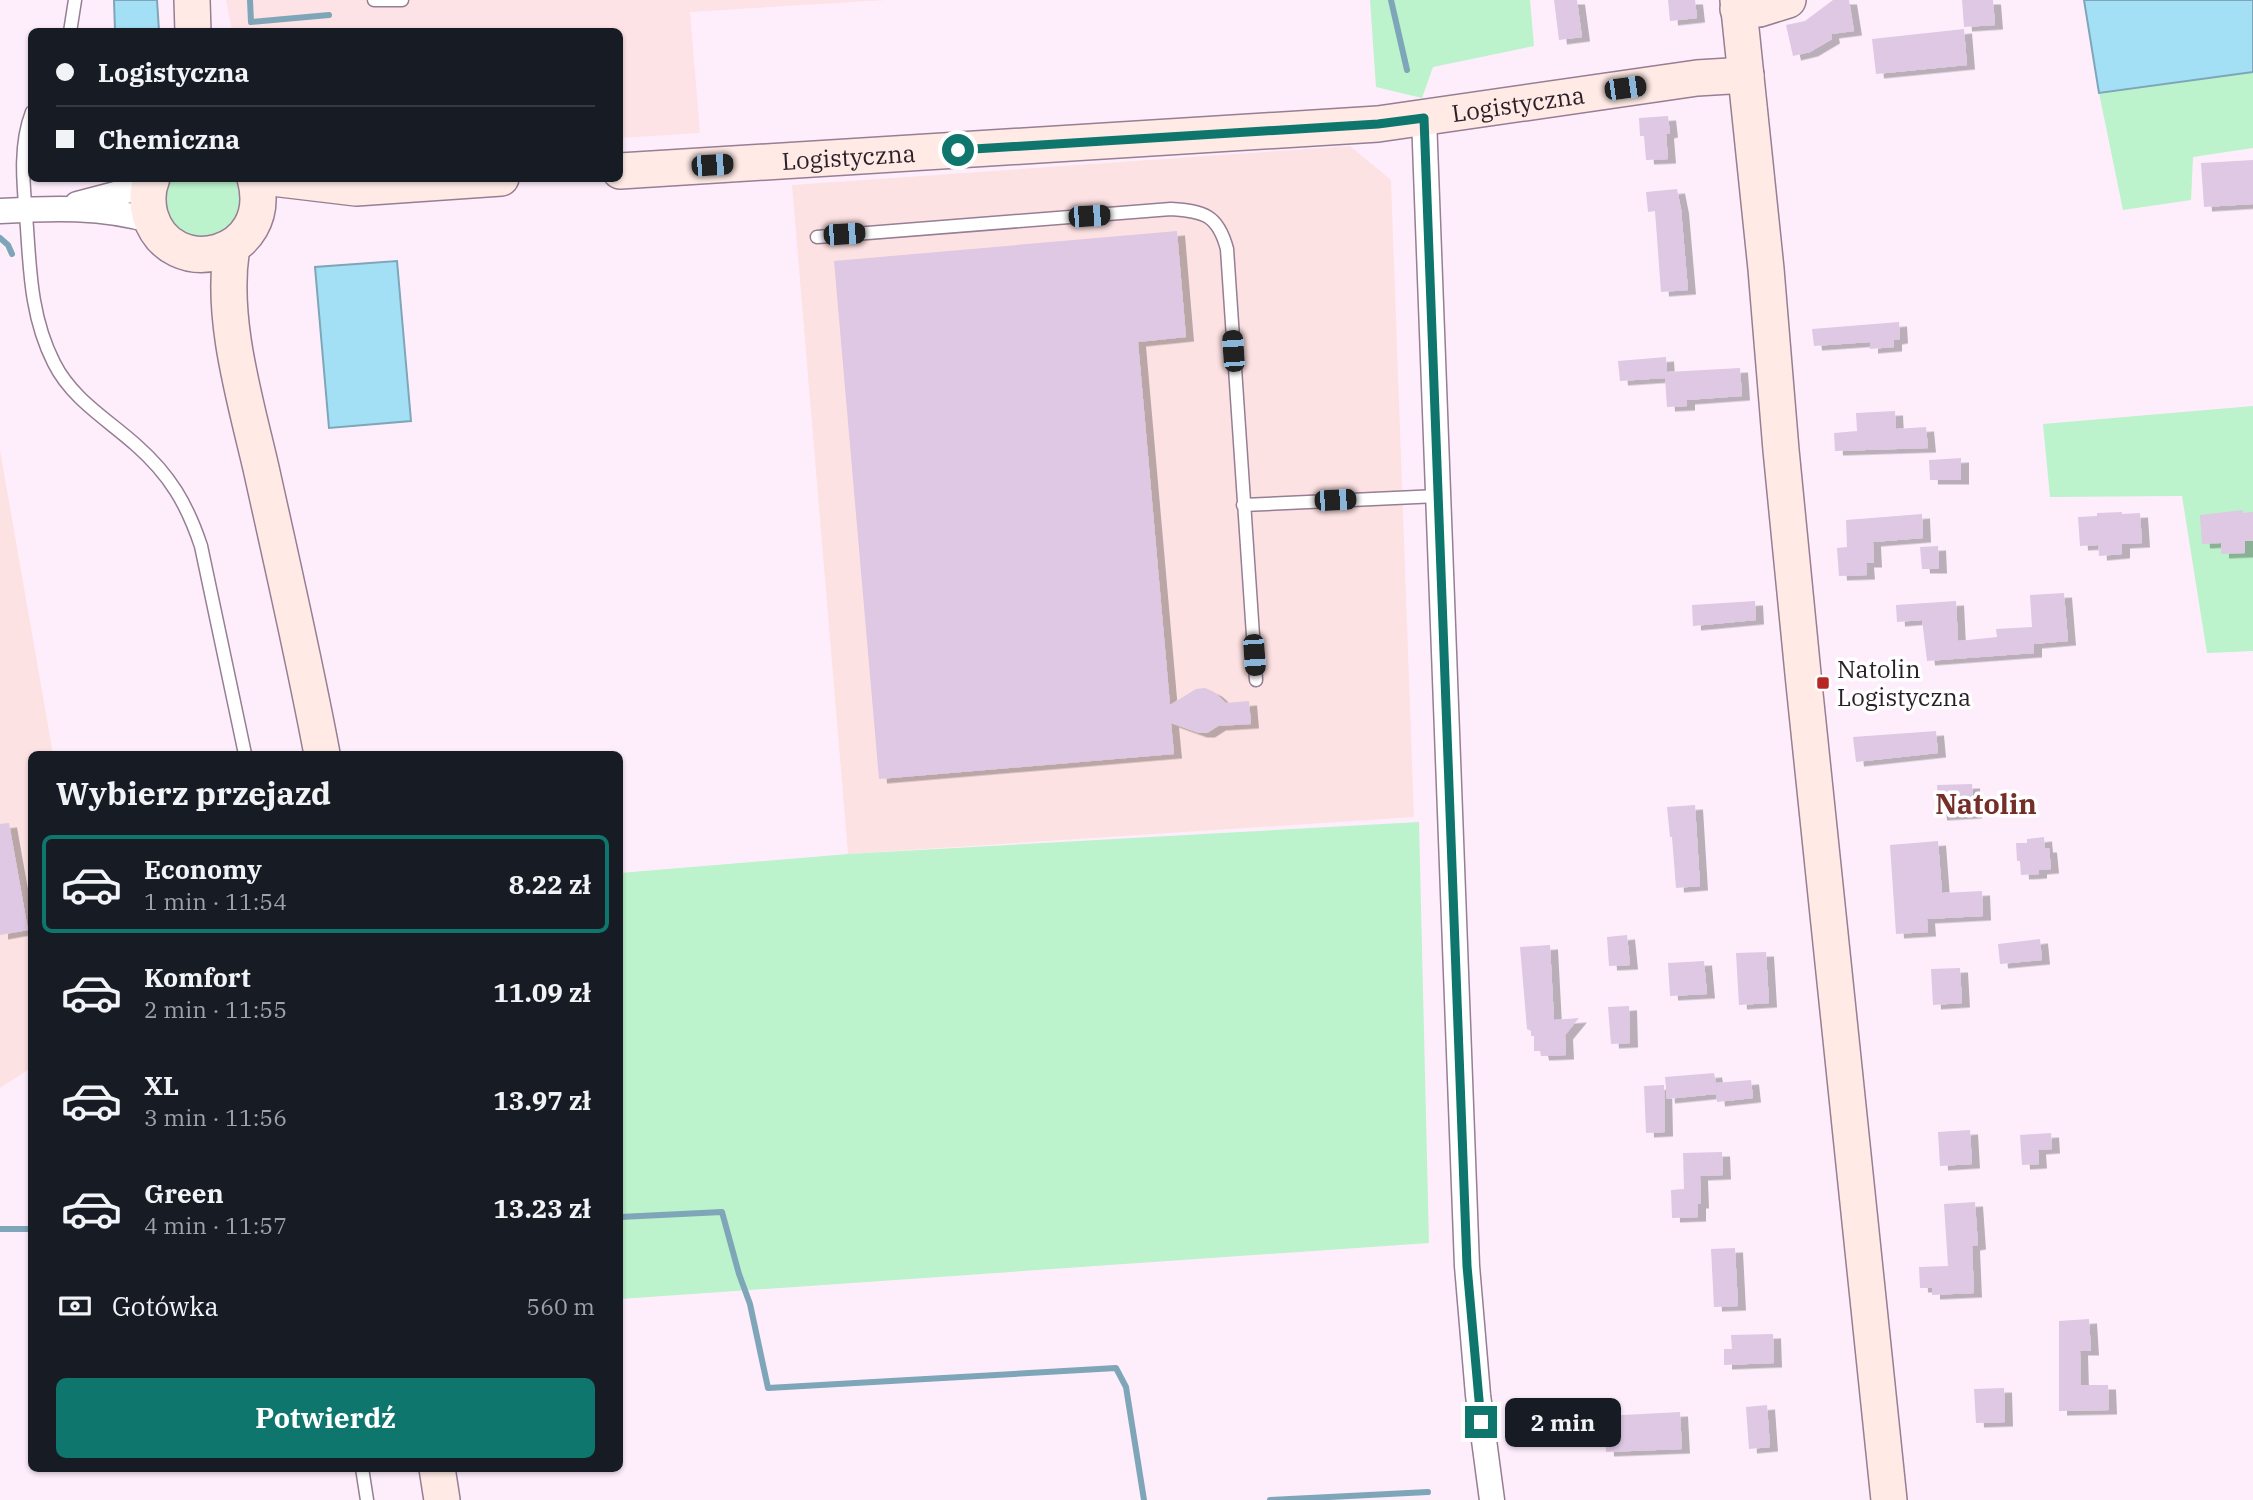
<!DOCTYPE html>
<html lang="pl">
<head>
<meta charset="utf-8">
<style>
	:root { --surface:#171b24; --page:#20242c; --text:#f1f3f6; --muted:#9ea1a6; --line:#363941; --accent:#0f766e }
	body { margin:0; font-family:"IBM Plex Serif",serif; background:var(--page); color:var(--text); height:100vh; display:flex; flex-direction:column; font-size:26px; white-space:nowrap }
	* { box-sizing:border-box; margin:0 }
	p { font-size:23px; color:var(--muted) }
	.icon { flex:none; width:38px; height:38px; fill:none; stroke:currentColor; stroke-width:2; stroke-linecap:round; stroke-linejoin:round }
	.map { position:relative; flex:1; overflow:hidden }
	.panel { position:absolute; left:28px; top:751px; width:595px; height:721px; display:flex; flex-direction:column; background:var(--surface); border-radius:10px; box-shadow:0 2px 5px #0004 }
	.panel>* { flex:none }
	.top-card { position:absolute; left:28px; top:28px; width:595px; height:154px; border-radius:10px; box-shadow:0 2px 5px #0004; display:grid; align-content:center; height:154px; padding:0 28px; background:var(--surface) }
	.end { position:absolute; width:32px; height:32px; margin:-16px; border:9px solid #0f766e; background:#fff; box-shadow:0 0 0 4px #fff }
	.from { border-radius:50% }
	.bubble { position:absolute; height:49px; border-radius:10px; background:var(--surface); box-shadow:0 2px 5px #0004; font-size:23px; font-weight:700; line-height:49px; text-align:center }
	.car { position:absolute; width:21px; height:42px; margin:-21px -10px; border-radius:9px; box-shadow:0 0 5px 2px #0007; background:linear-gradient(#222 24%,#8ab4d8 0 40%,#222 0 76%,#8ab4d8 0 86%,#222 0) }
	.top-card b { display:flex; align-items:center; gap:24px; height:66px; font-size:26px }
	.top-card b+b { border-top:2px solid var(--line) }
	.top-card i { width:18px; height:18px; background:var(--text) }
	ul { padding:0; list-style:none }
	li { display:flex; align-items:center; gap:21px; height:98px; margin:0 14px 10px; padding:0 14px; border:4px solid transparent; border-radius:10px }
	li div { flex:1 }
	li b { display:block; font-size:26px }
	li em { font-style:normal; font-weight:700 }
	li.current { border-color:var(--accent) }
	li>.icon { width:63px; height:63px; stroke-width:1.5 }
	h2 { padding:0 28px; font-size:32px; line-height:84px }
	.pay { display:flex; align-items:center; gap:18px; height:77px; padding:0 28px; font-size:26px }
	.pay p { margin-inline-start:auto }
	.primary-button { display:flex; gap:14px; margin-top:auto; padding:14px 28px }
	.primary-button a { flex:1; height:80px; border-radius:10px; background:var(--accent); color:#fff; font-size:28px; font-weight:700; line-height:80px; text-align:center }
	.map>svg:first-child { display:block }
	.commercial { fill:#fde2e6 }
	.industrial { fill:#fde2e3 }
	.green { fill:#bcf2cc }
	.water { fill:#a3e0f6; stroke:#7ea6b8; stroke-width:2 }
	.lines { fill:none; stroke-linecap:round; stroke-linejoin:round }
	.stream { stroke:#7ea6b8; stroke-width:6 }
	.building { fill:#dec8e3; filter:url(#shadow) }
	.lane-casing { stroke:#967e94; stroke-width:15 }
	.street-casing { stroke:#967e94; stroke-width:27 }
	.secondary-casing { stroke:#967e94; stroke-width:38 }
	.lane { stroke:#fff; stroke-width:12 }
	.street { stroke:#fff; stroke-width:24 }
	.secondary { stroke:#ffeae5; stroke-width:35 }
	.route { stroke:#0f766e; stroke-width:9 }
	.poi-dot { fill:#b62724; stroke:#fff; stroke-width:2.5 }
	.labels { text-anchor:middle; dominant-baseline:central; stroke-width:7; stroke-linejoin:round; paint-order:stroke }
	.street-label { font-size:24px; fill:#291f28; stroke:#fff }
	.poi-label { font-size:24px; fill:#291f28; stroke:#fff; text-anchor:start }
	.quarter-label { font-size:28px; font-weight:bold; fill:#752f29; stroke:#fff }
</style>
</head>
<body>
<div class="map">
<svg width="2253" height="1500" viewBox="0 0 2253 1500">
	<defs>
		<filter id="shadow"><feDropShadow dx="8" dy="4.5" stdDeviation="0" flood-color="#0004"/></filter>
	</defs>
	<rect width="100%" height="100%" fill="#feeefc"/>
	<!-- commercial -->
	<path class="commercial" d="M226 0H887L690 12 700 133 620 138V32L232 31Z"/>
	<!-- industrial -->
	<path class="industrial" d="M1350 146 1391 180 1414 817 848 854 792 185Z
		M0 450 53 754H32L31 1068 0 1088Z"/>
	<!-- green -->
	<path class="green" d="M1370 0H1530L1534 46 1433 67 1422 98 1376 87Z
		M2253 72V148L2193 157 2191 200 2123 210 2099 93Z
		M165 178 240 179 241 218 216 239 183 237 162 212Z
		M2253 406V651L2207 653 2182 496 2050 497 2043 424Z
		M1419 822 1429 1243 620 1299V873L848 854Z"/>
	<!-- water -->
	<path class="water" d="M114 0H157L159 31H115Z
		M2084 0H2253V72L2099 93Z
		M397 261 411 421 329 428 315 267Z"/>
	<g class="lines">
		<!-- stream -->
		<path class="stream" d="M250 0 251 22 329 15
			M1391 0 1407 70
			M0 238 8 245 12 254
			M620 1217 722 1212 739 1274 750 1304 768 1388 1116 1368 1126 1387 1144 1500
			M0 1229H32
			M1270 1500 1428 1492"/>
	</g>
	<!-- building -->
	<path class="building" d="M1554 0H1577L1582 37 1559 40Z
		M1668 0H1695L1697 18 1670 21Z
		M1833 0H1849L1854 31 1831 34 1832 39 1810 52 1793 56 1786 25 1805 21Z
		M1962 0H1993L1995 25 1964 27Z
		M1964 29 1967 65 1876 74 1872 39Z
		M1668 116 1670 133 1666 134 1668 159 1646 160 1644 136H1640L1639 118Z
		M2253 160V204L2204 207 2201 163Z
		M1677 189 1681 209 1688 290 1661 292 1655 211 1648 212 1646 192Z
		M1177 231 1186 337 1138 342 1170 705 1196 689 1205 688 1214 692 1226 703 1249 701 1251 724 1218 726 1207 733H1199L1171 723 1174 754 879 779 834 261Z
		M1899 322 1900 339 1894 340V347L1870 349V342L1814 346 1812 329Z
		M1666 357 1667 372 1740 368 1742 396 1687 400V406L1667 407 1665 378 1620 381 1618 361Z
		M1895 411 1896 429 1926 427 1928 448 1835 451 1834 433 1857 431 1856 413Z
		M1961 458V480H1930L1929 460Z
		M2243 510V513L2253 512V541H2245V553L2221 554V543L2202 544 2200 515Z
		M2122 512V514L2140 513 2142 543 2122 544V554L2099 556 2098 545 2080 546 2078 517 2097 516V513Z
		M1922 514 1923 538 1873 542 1874 563H1866L1867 575 1839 576 1837 548 1847 547 1846 520Z
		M1938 546 1939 569H1922L1920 547Z
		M2064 593 2068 641 2034 644V653L1927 661 1922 620 1897 622 1896 605 1956 601 1958 641 1997 637 1996 629 2032 627 2030 595Z
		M1755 601 1756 620 1693 626 1692 605Z
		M1936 731 1938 753 1856 762 1853 737Z
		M1972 784 1974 814 1939 816 1937 785Z
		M1695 805 1700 886 1676 888 1672 837H1670L1667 807Z
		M9 823 28 930 0 935V824Z
		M2044 837 2045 848H2049L2051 869 2039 870V874L2021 875 2020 861H2017L2016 843H2027V839Z
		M1938 841 1942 893 1982 891 1983 916 1927 919 1928 932 1896 934 1890 845Z
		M1627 935 1630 965 1609 966 1607 937Z
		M2040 939 2042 960 2000 964 1998 944Z
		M1550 945 1554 1020 1579 1018 1565 1035 1566 1055 1541 1056 1540 1051H1534V1036H1531V1031L1527 1029 1520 947Z
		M1766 952 1769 1003 1739 1005 1736 953Z
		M1704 961 1707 994 1670 996 1668 963Z
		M1960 968 1962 1003 1933 1005 1931 969Z
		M1629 1006 1630 1043 1611 1044 1608 1007Z
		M1714 1073 1716 1083 1751 1080 1753 1098 1717 1102 1716 1094 1667 1099 1665 1077Z
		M1664 1085 1665 1132 1646 1133 1644 1086Z
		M1970 1130 1972 1164 1940 1166 1938 1132Z
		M2051 1133 2052 1149 2038 1150 2039 1164 2022 1165 2020 1135Z
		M1722 1152 1723 1175 1700 1176 1701 1204H1698V1217L1672 1218 1671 1190 1684 1189 1683 1153Z
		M1975 1202 1978 1245 1972 1246 1974 1293 1932 1295V1288H1920L1919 1267 1948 1266 1944 1204Z
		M1735 1248 1738 1306 1714 1307 1711 1249Z
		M2089 1319 2091 1351H2080L2081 1385H2108L2109 1410 2059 1411V1321Z
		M1773 1334 1774 1363 1724 1365V1349H1732L1731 1335Z
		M2004 1388 2005 1422 1976 1423 1974 1389Z
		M1767 1405 1770 1447 1749 1449 1746 1407Z
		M1680 1412 1682 1449 1606 1452 1604 1416Z"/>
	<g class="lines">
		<defs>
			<path id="lane" d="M374 0H402
				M70 32 75 0
				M32 112C18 148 24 190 27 228 30 275 32 320 54 363 72 399 107 419 136 445 170 475 187 504 201 546L245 754
				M817 237 1171 209C1204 211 1218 215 1227 249L1256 680
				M1243 505 1438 496
				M362 1468 367 1500"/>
			<path id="street" d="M1424 118 1467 1266 1478 1395 1492 1500
				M77 204 134 189 150 182
				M0 211C51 208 103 206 152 221"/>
			<g id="secondary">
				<path d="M192 0 193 32"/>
				<path d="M1738 0 1766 269 1781 450 1804 684 1889 1500"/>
				<path d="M1738 9H1759L1788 0"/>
				<path id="s1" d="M620 171 1378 124 1697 78 1746 75"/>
				<path d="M152 178C147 190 147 203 150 215 170 283 277 258 255 178"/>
				<path d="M272 178 356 188 501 178"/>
				<path d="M232 247C220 317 245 399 261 468 282 563 304 658 322 754"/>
				<path d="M437 1468 442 1500"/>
			</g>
		</defs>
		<!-- lane casing -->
		<use href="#lane" class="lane-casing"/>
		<!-- street casing -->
		<use href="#street" class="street-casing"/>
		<!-- secondary casing -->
		<use href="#secondary" class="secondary-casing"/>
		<!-- lane -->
		<use href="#lane" class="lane"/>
		<!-- street -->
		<use href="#street" class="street"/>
		<!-- secondary -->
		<use href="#secondary" class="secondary"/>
	</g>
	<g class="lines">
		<!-- route -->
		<path class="route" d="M958 150 1378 124 1424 118 1467 1266 1481 1422"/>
	</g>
	<!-- markers -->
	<rect class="poi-dot" x="1816" y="676" width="14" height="14" rx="3.5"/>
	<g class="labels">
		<!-- street labels -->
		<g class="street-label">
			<text stroke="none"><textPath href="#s1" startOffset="901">Logistyczna</textPath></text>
			<text stroke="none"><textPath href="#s1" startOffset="229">Logistyczna</textPath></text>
		</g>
		<!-- poi labels -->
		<g class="poi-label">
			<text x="1837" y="669">Natolin<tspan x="1837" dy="28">Logistyczna</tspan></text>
		</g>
		<!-- quarter labels -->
		<g class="quarter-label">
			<text x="1986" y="803">Natolin</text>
		</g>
	</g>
</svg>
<i class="end from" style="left:958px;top:150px"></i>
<i class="end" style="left:1481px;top:1422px"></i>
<div class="bubble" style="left:1505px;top:1398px;width:116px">2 min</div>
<i class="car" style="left:1625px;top:88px;rotate:82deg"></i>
<i class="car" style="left:712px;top:165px;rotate:86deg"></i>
<i class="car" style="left:1089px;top:216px;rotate:86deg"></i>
<i class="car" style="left:844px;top:234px;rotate:86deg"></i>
<i class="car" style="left:1233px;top:351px;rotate:356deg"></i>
<i class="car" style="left:1335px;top:500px;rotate:87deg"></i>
<i class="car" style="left:1254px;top:655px;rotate:176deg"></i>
<div class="top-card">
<b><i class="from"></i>Logistyczna</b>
<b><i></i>Chemiczna</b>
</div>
<section class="panel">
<h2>Wybierz przejazd</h2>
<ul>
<li class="current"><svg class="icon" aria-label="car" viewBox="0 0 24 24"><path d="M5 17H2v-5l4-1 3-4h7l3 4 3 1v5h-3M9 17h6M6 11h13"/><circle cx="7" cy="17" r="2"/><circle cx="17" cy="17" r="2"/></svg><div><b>Economy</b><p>1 min · 11:54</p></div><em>8.22 zł</em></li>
<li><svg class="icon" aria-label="car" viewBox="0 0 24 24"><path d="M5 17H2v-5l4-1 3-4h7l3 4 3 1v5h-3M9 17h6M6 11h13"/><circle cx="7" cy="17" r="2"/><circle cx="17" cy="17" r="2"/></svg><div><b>Komfort</b><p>2 min · 11:55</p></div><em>11.09 zł</em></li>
<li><svg class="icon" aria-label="car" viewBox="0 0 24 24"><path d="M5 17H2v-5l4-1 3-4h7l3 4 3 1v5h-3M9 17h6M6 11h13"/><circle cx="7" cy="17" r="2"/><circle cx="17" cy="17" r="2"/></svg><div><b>XL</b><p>3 min · 11:56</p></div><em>13.97 zł</em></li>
<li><svg class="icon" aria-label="car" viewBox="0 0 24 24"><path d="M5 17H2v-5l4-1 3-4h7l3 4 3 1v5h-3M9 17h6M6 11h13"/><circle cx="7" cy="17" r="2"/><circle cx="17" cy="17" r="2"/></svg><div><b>Green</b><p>4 min · 11:57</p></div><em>13.23 zł</em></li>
</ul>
<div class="pay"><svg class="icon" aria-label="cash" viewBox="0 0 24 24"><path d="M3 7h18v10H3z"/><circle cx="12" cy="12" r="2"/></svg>Gotówka<p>560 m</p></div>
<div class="primary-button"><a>Potwierdź</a></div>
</section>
</div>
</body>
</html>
